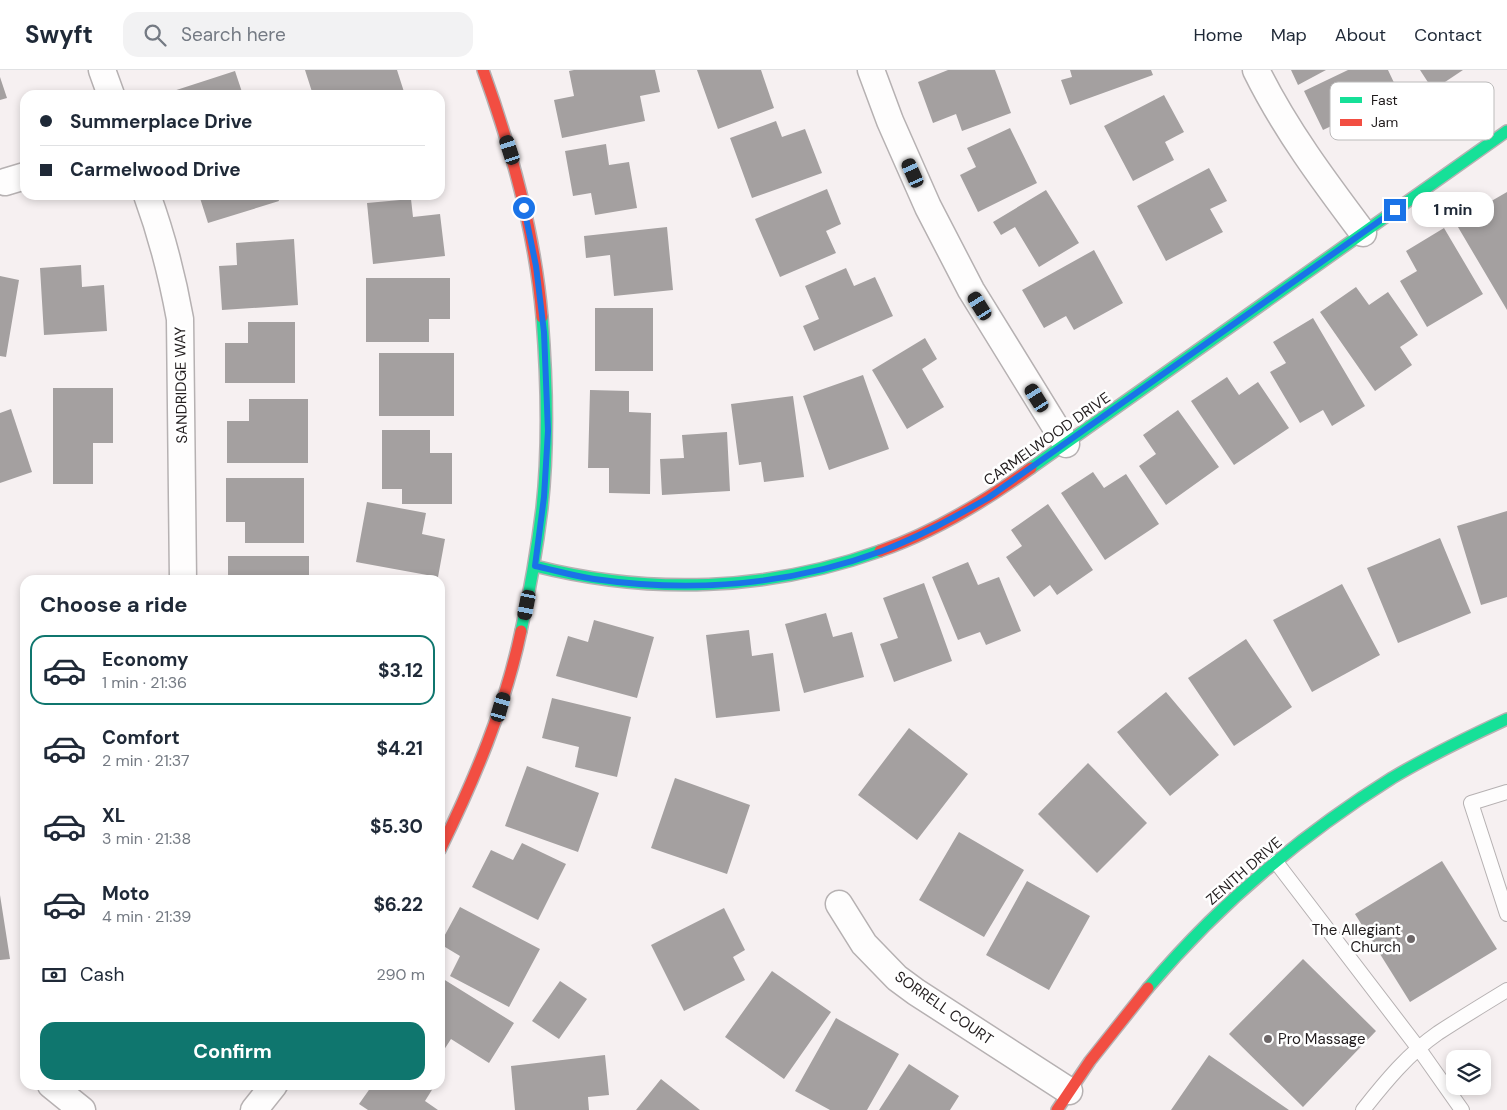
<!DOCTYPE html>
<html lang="en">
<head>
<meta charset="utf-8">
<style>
	:root { --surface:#fff; --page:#f2f2f3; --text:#1f2937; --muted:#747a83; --line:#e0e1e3; --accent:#0f766e }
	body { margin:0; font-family:"DM Sans",sans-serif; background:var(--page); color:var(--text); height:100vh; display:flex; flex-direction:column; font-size:19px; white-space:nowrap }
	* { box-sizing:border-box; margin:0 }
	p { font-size:16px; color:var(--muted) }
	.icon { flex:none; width:28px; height:28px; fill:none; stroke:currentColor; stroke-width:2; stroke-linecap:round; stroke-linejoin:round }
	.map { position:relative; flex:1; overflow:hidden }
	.side { position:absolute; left:20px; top:505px; width:425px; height:515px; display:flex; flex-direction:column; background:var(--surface); border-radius:15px; box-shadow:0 2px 8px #0003 }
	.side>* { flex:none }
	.banner { position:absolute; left:20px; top:20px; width:425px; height:110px; border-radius:15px; box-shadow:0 2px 8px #0003; display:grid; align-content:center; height:110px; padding:0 20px; background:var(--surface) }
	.tools { position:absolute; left:1446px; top:980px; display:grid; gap:10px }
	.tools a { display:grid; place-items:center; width:45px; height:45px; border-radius:10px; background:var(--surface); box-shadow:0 2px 8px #0003; font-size:25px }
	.end { position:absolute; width:22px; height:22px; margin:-11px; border:6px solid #1a73e8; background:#fff; box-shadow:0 0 0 2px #fff }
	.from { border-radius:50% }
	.bubble { position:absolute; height:35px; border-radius:15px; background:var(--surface); box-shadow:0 2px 8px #0003; font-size:16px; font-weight:700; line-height:35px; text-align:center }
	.car { position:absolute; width:15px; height:30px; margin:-15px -8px; border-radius:6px; box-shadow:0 0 4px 1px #0007; background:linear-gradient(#222 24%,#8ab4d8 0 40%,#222 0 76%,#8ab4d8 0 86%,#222 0) }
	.banner b { display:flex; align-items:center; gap:18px; height:48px; font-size:19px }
	.banner b+b { border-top:1px solid var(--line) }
	.banner i { width:12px; height:12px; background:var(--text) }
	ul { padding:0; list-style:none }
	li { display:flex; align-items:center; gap:15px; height:70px; margin:0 10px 8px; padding:0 10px; border:2px solid transparent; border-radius:15px }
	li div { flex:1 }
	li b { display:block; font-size:19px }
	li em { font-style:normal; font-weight:700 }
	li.current { border-color:var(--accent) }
	li>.icon { width:45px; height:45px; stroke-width:1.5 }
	h2 { padding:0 20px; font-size:22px; line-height:60px }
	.pay { display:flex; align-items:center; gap:12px; height:55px; padding:0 20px; font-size:19px }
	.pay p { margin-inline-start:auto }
	.primary-button { display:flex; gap:10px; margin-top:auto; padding:10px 20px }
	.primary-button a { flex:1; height:58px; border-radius:15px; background:var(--accent); color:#fff; font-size:20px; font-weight:700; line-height:58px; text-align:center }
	header { display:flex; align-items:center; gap:30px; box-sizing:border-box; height:70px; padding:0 25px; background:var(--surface); border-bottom:1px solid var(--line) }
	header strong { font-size:24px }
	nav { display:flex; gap:28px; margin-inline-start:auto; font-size:18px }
	.search { width:350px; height:45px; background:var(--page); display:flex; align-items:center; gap:12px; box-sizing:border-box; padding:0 18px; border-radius:15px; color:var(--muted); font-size:19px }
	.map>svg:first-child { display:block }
	.building { fill:#a4a0a0 }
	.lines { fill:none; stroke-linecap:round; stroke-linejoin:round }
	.lane-casing { stroke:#b6b1b2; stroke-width:16 }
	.street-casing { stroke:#b6b1b2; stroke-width:29 }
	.fast-casing { stroke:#b6b1b2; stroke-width:14 }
	.jam-casing { stroke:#b6b1b2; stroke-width:14 }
	.lane { stroke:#fefdfd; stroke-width:14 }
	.street { stroke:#fefdfd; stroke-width:26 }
	.fast { stroke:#16e098; stroke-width:11 }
	.jam { stroke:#f24e42; stroke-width:11 }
	.route { stroke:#1a73e8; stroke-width:6 }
	.poi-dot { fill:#6c6667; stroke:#fff; stroke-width:2 }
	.labels { text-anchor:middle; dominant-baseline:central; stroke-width:5; stroke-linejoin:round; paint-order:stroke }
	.street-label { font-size:15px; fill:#211c1d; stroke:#fff }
	.poi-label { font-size:15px; fill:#211c1d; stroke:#fff; text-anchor:end }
	.key { fill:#fff; stroke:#bcbbbb; stroke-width:1 }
	.key-label { font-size:14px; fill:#211c1d }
</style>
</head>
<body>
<header>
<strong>Swyft</strong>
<div class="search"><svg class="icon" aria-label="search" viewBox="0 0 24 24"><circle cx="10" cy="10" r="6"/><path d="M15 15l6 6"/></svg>Search here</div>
<nav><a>Home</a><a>Map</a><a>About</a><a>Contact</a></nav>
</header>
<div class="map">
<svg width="1507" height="1040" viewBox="0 0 1507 1040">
	<rect width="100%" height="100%" fill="#f6f0f1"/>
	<!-- building -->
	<path class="building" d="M305 0H397L405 25H313Z
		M574 0H655L660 22 640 26 645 51 562 68 554 30 574 26 569 1Z
		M697 0H761L774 38 718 59Z
		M948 0H995L1011 43 962 61 956 44 933 53 918 12Z
		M1070 0H1151L1153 5 1070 35 1061 10 1072 7Z
		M1291 0H1326L1298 15Z
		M1348 0H1388L1406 38 1353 63 1346 49 1323 60 1304 21Z
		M1420 0H1463L1433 20Z
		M235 1 243 25H161Z
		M0 7 7 28 0 30Z
		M1164 25 1184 62 1165 72 1174 90 1133 111 1104 56Z
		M776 51 782 67 805 59 822 103 752 128 730 68Z
		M1010 58 1037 113 978 142 960 105 976 97 967 78Z
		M606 74 609 95 629 92 637 138 595 145 591 123 573 126 565 81Z
		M1209 98 1227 131 1210 139 1223 162 1166 191 1137 136Z
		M827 119 841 154 826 161 836 183 780 207 755 149Z
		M1046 120 1079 173 1039 197 1015 157 1001 165 993 152Z
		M1507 122V240L1455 152Z
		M199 125H277L279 131 208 153Z
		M411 129 413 147 440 144 445 186 373 194 367 133Z
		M667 157 673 220 614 226 610 185 586 188 584 166Z
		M1444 158 1483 224 1427 257 1400 211 1417 201 1406 181Z
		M294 169 298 235 222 240 219 196 237 195 236 173Z
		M1094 180 1123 233 1074 260 1066 246 1044 258 1022 220Z
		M81 195 82 217 104 215 107 261 44 265 40 198Z
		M846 198 854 216 875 207 893 246 814 281 803 256 819 249 805 216Z
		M0 206 19 210 6 287 0 286Z
		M366 208H450V249H429V272H366Z
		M1356 217 1369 235 1388 222 1418 265 1400 277 1412 295 1375 321 1320 242Z
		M595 238H653V301H595Z
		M1313 248 1365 336 1332 356 1323 340 1300 353 1270 302 1286 293 1273 272Z
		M248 252H295V313H225V273H248Z
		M925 268 937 289 922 299 944 337 907 359 872 300Z
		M379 283H454V346H379Z
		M863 305 889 379 829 400 803 326Z
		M1227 307 1239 325 1258 312 1289 358 1234 395 1191 331Z
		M53 318H113V373H93V414H53Z
		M590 320 629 321V342L651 343 650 424 609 423V398H588Z
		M793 326 804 407 764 412 761 392 739 395 731 334Z
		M249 329H308V393H227V351H249Z
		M11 339 32 402 0 413V343Z
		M1178 340 1219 397 1166 435 1139 396 1156 384 1143 365Z
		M382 360H430V383H452V434H402V419H382Z
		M727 362 730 421 662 425 660 389 684 388 682 365Z
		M1093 402 1104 418 1126 404 1159 454 1105 490 1061 423Z
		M226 408H304V473H245V452H226Z
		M367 432 426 443 422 464 445 469 438 507 356 492Z
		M1048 434 1093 500 1057 525 1050 515 1034 527 1006 487 1022 476 1011 460Z
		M1507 441V527L1481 535 1457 456Z
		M1440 468 1471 543 1398 573 1367 498Z
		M228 486H309V510H228Z
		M968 492 978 515 999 507 1021 561 986 575 980 562 958 570 932 507Z
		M924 513 952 591 894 612 880 574 898 568 883 528Z
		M1342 514 1380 585 1312 622 1273 550Z
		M826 543 833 567 852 562 864 607 804 623 785 554Z
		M594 550 654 567 637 628 556 606 568 566 588 572Z
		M749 560 752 586 773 583 780 641 716 648 706 565Z
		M1246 569 1292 637 1234 676 1188 608Z
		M25 571V590H24L20 573Z
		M1166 622 1219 685 1170 726 1117 662Z
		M552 628 631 647 617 707 575 697 579 677 542 668Z
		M909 658 968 704 917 770 858 725Z
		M1088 693 1147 753 1097 803 1038 744Z
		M527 696 599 723 578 782 505 756Z
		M675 708 750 735 727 804 651 778Z
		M959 762 1024 800 984 867 919 830Z
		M522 773 566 794 538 850 472 817 491 780 513 790Z
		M1442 791 1497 879 1410 932 1355 844Z
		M1027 811 1090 846 1049 920 986 885Z
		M0 825 10 889 0 890Z
		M460 837 540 879 509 937 450 906 460 886 440 874Z
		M724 838 745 880 733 887 745 910 684 941 651 875Z
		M1303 889 1376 961 1303 1037 1229 964Z
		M772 901 831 942 784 1009 725 967Z
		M440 907 514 953 489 993 451 969 440 986Z
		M560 911 587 929 559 969 532 951Z
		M836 948 899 984 867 1040H830L795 1021Z
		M605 985 609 1025 588 1027 589 1040H515L511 996Z
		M1209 985 1289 1040H1171Z
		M909 994 959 1026 950 1040H879Z
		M661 1009 700 1040H636Z
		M369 1015H435L425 1031 438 1040H368L359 1034 371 1017Z"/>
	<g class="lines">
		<defs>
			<path id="lane" d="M1507 722 1471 733 1507 844
				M1276 792 1419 979 1462 1040
				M1363 1040C1385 1012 1409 983 1438 963 1461 948 1484 934 1507 920"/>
			<path id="street" d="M102 0 111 25
				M871 0 890 51 928 137 971 220 1066 374
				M1256 0C1285 59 1324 111 1363 163
				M5 112 25 106
				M147 125C162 166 172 205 180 249L183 510
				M839 834 864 874 897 908 916 922 1069 1021
				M51 1015 82 1040
				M254 1040 274 1015"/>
			<path id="fast" d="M1031 398 1507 61
				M535 496C650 525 768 521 880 481
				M521 561C530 520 537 479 542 438 549 374 547 310 542 247
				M1148 918C1218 835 1301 765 1392 708 1429 686 1468 667 1507 649"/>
			<path id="jam" d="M483 0C512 80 535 162 542 247
				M880 481C935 462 984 432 1031 398
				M440 780C474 710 505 638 521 561
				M1057 1040 1090 991 1148 918"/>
		</defs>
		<!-- lane casing -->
		<use href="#lane" class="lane-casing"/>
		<!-- street casing -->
		<use href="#street" class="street-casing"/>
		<!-- fast casing -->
		<use href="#fast" class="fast-casing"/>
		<!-- jam casing -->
		<use href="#jam" class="jam-casing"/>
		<!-- lane -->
		<use href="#lane" class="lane"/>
		<!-- street -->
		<use href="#street" class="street"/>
		<!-- fast -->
		<use href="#fast" class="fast"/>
		<!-- jam -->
		<use href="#jam" class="jam"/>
	</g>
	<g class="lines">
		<!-- route -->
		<path class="route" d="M524 138 536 196 544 262 548 361 544 427 535 496C554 500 574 506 594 509 691 523 790 515 882 481 919 467 953 448 988 428L1395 140"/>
	</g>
	<!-- markers -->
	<g class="poi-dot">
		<circle cx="1411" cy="869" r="5"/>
		<circle cx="1268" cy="969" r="5"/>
	</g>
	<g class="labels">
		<!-- street labels -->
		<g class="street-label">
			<text transform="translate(181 315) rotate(-91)">SANDRIDGE WAY</text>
			<text transform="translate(1047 369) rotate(-35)">CARMELWOOD DRIVE</text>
			<text transform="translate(1244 801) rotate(-41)">ZENITH DRIVE</text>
			<text transform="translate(944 938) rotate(35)">SORRELL COURT</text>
		</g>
		<!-- poi labels -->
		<g class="poi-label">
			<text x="1401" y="860">The Allegiant<tspan x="1401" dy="17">Church</tspan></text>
			<text x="1278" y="969" text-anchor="start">Pro Massage</text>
		</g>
	</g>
	<!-- legend -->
	<rect x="1330" y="12" width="164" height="58" rx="8" class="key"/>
	<rect x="1340" y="27" width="22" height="6" fill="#16e098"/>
	<rect x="1340" y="49" width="22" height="7" fill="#f24e42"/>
	<g class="key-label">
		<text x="1371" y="35">Fast</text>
		<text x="1371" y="57">Jam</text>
	</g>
</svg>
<div class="tools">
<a><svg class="icon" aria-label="layers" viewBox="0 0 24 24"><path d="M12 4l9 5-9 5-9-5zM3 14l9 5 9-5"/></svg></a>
</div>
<i class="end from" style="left:524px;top:138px"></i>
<i class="end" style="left:1395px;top:140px"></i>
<div class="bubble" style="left:1412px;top:122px;width:82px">1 min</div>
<i class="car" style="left:510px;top:80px;rotate:342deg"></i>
<i class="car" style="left:913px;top:103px;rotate:336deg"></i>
<i class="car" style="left:980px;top:236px;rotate:328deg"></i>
<i class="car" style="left:1037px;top:328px;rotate:328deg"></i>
<i class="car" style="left:527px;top:535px;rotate:191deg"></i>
<i class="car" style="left:501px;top:637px;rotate:16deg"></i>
<div class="banner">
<b><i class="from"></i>Summerplace Drive</b>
<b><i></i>Carmelwood Drive</b>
</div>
<section class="side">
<h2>Choose a ride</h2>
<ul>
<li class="current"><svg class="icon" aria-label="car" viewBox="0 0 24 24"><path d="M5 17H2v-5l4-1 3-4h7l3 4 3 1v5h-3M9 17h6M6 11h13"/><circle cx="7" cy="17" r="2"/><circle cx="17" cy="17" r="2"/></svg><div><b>Economy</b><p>1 min · 21:36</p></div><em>$3.12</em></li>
<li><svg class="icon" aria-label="car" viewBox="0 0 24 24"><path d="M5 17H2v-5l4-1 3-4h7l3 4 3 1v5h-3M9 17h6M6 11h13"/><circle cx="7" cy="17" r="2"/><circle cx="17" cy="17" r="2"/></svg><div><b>Comfort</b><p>2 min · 21:37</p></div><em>$4.21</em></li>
<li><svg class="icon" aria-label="car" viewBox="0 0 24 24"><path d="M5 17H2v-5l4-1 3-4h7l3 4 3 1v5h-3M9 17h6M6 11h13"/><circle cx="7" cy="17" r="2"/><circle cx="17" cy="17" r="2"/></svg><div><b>XL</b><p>3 min · 21:38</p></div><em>$5.30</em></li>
<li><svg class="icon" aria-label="car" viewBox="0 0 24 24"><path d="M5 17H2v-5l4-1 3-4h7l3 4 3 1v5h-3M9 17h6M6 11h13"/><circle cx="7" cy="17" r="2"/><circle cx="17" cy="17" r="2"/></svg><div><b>Moto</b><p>4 min · 21:39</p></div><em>$6.22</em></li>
</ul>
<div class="pay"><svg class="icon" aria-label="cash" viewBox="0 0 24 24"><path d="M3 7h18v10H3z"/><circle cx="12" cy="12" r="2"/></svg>Cash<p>290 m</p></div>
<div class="primary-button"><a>Confirm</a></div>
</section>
</div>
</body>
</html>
